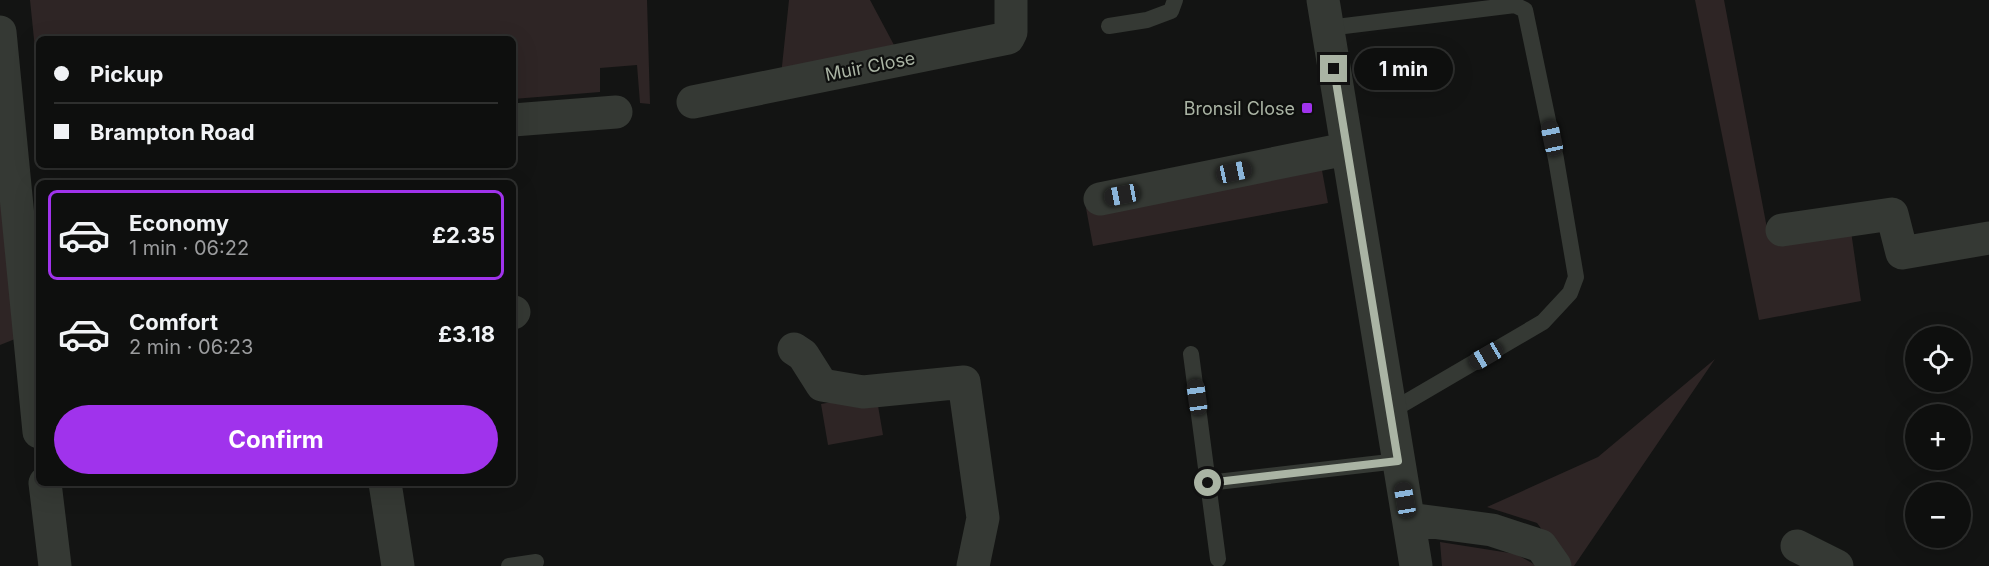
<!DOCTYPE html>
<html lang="en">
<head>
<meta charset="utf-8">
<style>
	:root { --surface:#0e0f0e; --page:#1c1d1c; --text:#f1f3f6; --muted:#9b9c9e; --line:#2e2f2e; --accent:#a033ec }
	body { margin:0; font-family:Inter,sans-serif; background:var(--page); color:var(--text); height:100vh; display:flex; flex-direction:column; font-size:22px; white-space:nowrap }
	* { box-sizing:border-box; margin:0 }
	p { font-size:20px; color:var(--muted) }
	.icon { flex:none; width:33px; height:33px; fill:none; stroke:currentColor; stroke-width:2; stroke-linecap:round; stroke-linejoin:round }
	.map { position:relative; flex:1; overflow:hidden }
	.sheet { position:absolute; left:36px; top:180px; width:480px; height:306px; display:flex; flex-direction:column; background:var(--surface); border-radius:9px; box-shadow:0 6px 24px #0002,0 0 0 2px var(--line) }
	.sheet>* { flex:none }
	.top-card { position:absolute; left:36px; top:36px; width:480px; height:132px; border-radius:9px; box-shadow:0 6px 24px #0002,0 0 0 2px var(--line); display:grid; align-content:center; height:132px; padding:0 18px; background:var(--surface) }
	.tools { position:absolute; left:1905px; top:326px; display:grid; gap:12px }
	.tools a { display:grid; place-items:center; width:66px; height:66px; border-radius:50%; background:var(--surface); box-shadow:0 6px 24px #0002,0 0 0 2px var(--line); font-size:30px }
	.end { position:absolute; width:27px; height:27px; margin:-14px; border:8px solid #aab4a4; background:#111; box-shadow:0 0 0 3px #111 }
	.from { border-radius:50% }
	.bubble { position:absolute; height:42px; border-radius:21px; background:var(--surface); box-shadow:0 6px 24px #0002,0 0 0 2px var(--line); font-size:20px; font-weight:700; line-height:42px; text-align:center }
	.car { position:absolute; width:18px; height:36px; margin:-18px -9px; border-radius:8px; box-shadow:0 0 4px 2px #0007; background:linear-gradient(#222 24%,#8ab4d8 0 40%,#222 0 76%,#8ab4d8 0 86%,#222 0) }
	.top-card b { display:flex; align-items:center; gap:21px; height:57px; font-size:22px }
	.top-card b+b { border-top:2px solid var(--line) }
	.top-card i { width:15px; height:15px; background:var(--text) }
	ul { padding:10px 0 0; list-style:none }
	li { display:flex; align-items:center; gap:18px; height:90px; margin:0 12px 9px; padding:0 6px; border:3px solid transparent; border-radius:9px }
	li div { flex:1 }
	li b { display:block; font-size:22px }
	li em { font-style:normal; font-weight:700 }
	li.current { border-color:var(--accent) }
	li>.icon { width:54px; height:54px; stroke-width:1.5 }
	.cta { display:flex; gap:12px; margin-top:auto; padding:12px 18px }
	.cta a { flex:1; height:69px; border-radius:36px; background:var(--accent); color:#fff; font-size:24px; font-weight:700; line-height:69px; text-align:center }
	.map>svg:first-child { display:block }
	.green { fill:#2e2525 }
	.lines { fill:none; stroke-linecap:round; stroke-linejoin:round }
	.lane { stroke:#353934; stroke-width:16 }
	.street { stroke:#353934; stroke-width:33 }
	.route { stroke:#aab4a4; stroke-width:8 }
	.poi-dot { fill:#a033ec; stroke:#0e0f0e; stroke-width:2 }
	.labels { text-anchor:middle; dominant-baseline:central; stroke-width:4.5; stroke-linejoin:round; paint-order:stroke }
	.street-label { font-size:18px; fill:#aab4a4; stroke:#0e0f0e }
	.poi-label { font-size:18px; fill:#aab4a4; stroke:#0e0f0e; text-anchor:end }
</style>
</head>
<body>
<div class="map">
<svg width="1989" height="566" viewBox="0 0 1989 566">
	<rect width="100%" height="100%" fill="#131413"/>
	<!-- green -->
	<path class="green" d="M30 0H647L650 104 640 103 637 65 600 68V92L513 99V39H39V88Z
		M789 0H870L902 60 780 85Z
		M1695 0H1724L1769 239 1851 231 1861 301 1759 320Z
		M0 32 30 333 0 345Z
		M1321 165 1328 203 1093 246 1086 208Z
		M1715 359 1574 566H1569L1537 523 1487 507 1598 457Z
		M876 394 883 435 828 445 821 404Z
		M1440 542 1516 554 1537 566H1442Z"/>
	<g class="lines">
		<!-- lane -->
		<path class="lane" d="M1109 26 1147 20 1171 11 1175 0
			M1328 28 1515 5 1525 10 1556 159 1576 277 1570 293 1543 322 1391 411
			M1191 354 1218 559
			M1208 483 1398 461
			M509 566 536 562"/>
		<!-- street -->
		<path class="street" d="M1323 0 1416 566
			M0 32 39 432
			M693 102 1008 38 1011 32V0
			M513 120 616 112
			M1100 199 1346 149
			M1782 230 1892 214 1902 253 1989 238
			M513 313 514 312
			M794 349 803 355 822 385 863 392 964 382 983 518 973 566
			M45 483 55 566
			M385 483 398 566
			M1409 519 1492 530 1541 546 1555 566
			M1797 546 1837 566"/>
	</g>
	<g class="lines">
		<!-- route -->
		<path class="route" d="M1208 483 1398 461 1334 69"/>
	</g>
	<!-- markers -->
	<rect class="poi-dot" x="1301" y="102" width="12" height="12" rx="3"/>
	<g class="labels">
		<!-- street labels -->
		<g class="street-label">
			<text transform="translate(870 66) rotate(-11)">Muir Close</text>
		</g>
		<!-- poi labels -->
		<g class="poi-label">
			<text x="1295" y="108">Bronsil Close</text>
		</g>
	</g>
</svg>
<div class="tools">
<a><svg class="icon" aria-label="locate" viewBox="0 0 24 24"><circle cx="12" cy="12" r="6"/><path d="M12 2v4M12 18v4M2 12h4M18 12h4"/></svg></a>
<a>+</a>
<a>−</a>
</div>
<i class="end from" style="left:1208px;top:483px"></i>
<i class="end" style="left:1334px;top:69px"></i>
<div class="bubble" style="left:1354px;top:48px;width:99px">1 min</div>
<i class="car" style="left:1552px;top:138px;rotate:348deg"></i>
<i class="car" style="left:1234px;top:172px;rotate:78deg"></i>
<i class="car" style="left:1122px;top:195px;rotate:259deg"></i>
<i class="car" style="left:1486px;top:356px;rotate:240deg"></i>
<i class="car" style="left:1197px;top:397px;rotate:352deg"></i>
<i class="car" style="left:1405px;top:500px;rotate:350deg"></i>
<div class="top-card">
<b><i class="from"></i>Pickup</b>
<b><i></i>Brampton Road</b>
</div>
<section class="sheet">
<ul>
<li class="current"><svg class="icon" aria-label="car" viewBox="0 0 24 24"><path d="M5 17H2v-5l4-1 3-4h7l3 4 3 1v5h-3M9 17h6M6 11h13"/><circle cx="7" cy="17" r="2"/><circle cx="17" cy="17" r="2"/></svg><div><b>Economy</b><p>1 min · 06:22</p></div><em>£2.35</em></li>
<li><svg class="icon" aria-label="car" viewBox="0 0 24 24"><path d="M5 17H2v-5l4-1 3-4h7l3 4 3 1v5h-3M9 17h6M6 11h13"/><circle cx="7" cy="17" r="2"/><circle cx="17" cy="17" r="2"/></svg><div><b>Comfort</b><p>2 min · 06:23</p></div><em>£3.18</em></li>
</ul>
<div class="cta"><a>Confirm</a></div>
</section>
</div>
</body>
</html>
